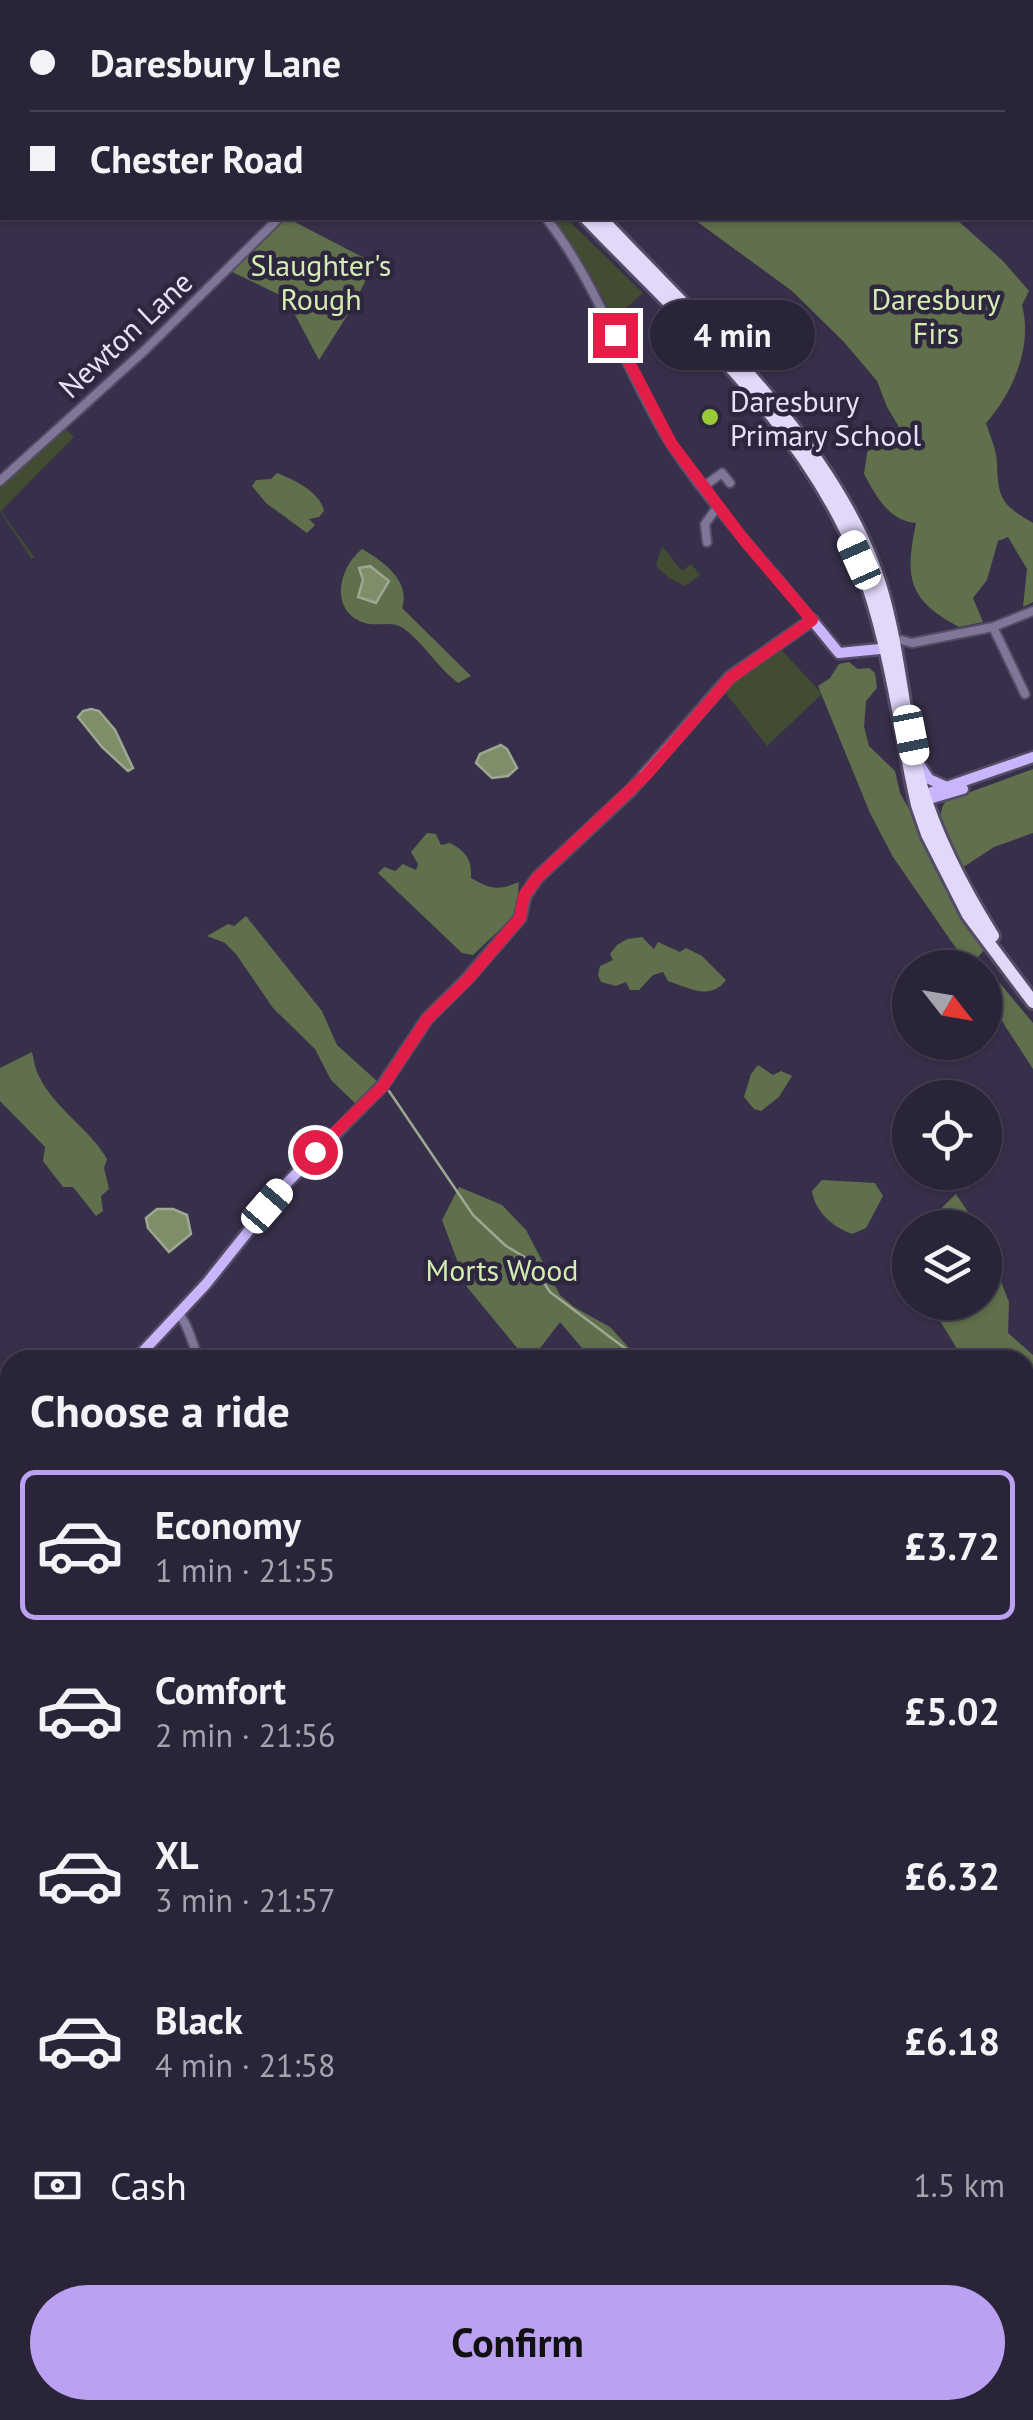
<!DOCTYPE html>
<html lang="en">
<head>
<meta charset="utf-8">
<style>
	:root { --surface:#2a2438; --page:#322c40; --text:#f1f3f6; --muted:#a5a4ae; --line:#464153; --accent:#bca0f2 }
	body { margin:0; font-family:"PT Sans",sans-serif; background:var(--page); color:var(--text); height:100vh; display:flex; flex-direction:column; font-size:38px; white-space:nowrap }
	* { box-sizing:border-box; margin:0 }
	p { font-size:32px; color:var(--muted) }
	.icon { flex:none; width:55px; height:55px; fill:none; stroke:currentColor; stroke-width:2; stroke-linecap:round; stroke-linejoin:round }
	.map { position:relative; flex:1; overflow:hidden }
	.side { position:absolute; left:0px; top:1350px; width:1035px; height:1070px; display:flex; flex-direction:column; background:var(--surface); border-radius:30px 30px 0 0; box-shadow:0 2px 8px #0004,0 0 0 2px var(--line) }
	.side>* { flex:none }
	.hud { position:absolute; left:0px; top:0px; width:1035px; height:220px; box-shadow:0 2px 8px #0004,0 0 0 2px var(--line); display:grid; align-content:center; height:220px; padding:0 30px; background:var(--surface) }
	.needle { width:65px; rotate:121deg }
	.tools { position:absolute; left:892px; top:950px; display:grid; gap:20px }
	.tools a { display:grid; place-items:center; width:110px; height:110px; border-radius:50%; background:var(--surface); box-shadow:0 2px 8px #0004,0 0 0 2px var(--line); font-size:50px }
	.end { position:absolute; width:45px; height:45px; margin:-22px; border:12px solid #e11d48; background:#fff; box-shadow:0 0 0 5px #fff }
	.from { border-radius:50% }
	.bubble { position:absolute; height:70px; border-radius:35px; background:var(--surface); box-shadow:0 2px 8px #0004,0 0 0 2px var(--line); font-size:32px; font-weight:600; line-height:70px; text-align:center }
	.car { position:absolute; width:30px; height:60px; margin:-30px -15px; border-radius:12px; box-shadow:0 0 8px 2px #0007; background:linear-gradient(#fff 24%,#345 0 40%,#fff 0 76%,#345 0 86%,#fff 0) }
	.hud b { display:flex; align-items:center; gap:35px; height:95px; font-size:38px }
	.hud b+b { border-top:2px solid var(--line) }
	.hud i { width:25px; height:25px; background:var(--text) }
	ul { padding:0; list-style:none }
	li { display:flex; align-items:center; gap:30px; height:150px; margin:0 20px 15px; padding:0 10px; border:5px solid transparent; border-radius:15px }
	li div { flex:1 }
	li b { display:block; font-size:38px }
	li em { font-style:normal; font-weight:600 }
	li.current { border-color:var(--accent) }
	li>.icon { width:90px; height:90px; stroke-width:1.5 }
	h2 { padding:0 30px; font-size:45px; line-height:120px }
	.pay { display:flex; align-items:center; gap:25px; height:110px; padding:0 30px; font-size:38px }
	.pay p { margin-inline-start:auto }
	.primary-button { display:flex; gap:20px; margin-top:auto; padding:20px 30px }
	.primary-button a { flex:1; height:115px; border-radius:60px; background:var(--accent); color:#111; font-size:40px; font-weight:600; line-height:115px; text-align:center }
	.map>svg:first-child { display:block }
	.green { fill:#414c33 }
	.forest { fill:#606f4c }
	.water { fill:#7e8e69; stroke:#9da792; stroke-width:2.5 }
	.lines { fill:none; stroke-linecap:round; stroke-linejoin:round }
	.stream { stroke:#9da792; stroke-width:2.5 }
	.canal { stroke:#7e8e69; stroke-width:5 }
	.minor-casing { stroke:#544c65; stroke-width:12 }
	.major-casing { stroke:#544c65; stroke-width:15 }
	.highway-casing { stroke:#544c65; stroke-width:18 }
	.minor { stroke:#7f7698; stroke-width:8 }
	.major { stroke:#c9b5fb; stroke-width:10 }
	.highway { stroke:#e1d8fa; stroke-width:12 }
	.route { stroke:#e11d48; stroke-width:12 }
	.poi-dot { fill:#98cb37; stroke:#2e263f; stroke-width:4 }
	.labels { text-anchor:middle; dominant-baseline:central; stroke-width:9; stroke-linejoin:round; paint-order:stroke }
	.park-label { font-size:30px; fill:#d4eeb1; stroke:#2e263f }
	.street-label { font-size:30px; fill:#e6e2f3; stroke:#2e263f }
	.poi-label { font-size:30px; fill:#e6e2f3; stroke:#2e263f; text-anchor:start }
</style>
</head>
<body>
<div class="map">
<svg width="1033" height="2420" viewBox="0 0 1033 2420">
	<rect width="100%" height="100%" fill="#38304a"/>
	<!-- green -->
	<path class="green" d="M551 218H566L643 293 614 319 583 262Z
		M64 428 74 437 1 511 35 558H31L0 511V485Z
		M662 546 682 571 691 564 700 575 685 586 669 578 656 566Z
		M777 645 822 694 767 746 721 687Z"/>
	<!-- forest -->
	<path class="forest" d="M281 218H287L374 263 352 308 319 360 286 298 228 270Z
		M692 218H955L1003 261 1029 291 1022 305C1033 346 1013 393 986 423 990 436 997 450 997 464 998 499 1002 505 1033 523V602L1023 607 1027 569 1008 537 998 541 987 580 973 598 983 622 959 627C907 600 905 577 916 523 889 521 876 496 864 474L869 440 902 449 908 442 887 407 877 381 844 342 792 291Z
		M277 473C295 480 320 492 324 511L319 517 309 519 315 525 307 533 266 503 252 486 256 480 271 479Z
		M362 549C383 561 411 581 402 608L471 676 458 683C437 667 423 642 403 628 391 620 377 627 365 623 328 611 339 567 362 549Z
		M849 662 858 669 869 668 875 673 877 688 866 701 864 727 869 746 895 771 900 793 987 947 969 967 893 857 870 813 818 686 830 678 839 664Z
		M1033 769V833L994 847 962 868C953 849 931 819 946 801Z
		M427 833 436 834 441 845 450 843C466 852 472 859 471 878 490 889 498 891 519 882L516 914 473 955 462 953 378 873 384 867 395 871 403 864 416 870 418 864 411 852Z
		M246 916 322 1011 337 1045 378 1082 358 1106 331 1080 315 1049 273 1008 236 954 225 943 207 936 228 924 234 926Z
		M642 937 654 949 658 942 680 952 686 948 702 956 726 980C710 1001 690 988 668 981L663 972 653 975 639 990H630L626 982 616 986 601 982 598 975 600 966 613 960 610 954 617 945 627 939Z
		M983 963 1033 1023V1069L985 995V968L977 967Z
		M32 1052C34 1060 35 1069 39 1076 53 1107 90 1129 107 1159L104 1168 109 1189 101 1196 103 1211 96 1216 73 1187H63L43 1161 45 1147 0 1101V1068Z
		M758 1065 773 1075 781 1071 792 1076 779 1097 761 1111 754 1109 744 1097 751 1074Z
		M822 1180 875 1183 883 1196 866 1228 852 1234C833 1227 815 1212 812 1191Z
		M459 1187 502 1205 526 1230 560 1295 574 1307 610 1327 640 1360H584L587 1354 560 1322 531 1360H527L467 1287 442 1220Z
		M956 1194 978 1227H922Z
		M985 1241 1009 1302 1008 1333 1033 1355V1423L1025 1421V1360H964L929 1303 985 1302Z
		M1025 1606 1033 1611V1890L1025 1879Z
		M1025 2131 1030 2132 1033 2142V2308L1025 2300Z"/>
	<!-- water -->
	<path class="water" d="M370 566 389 581 376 603 358 597 363 580 359 568Z
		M91 709 99 711 115 730 133 768 128 771 102 747 78 717 83 711Z
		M501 745 507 749 517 768 508 776 492 778 476 763 480 754Z
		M157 1209H173L187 1215 191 1234 169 1252 148 1228 146 1218Z
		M778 2410H994V2419L984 2415 988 2420H775Z"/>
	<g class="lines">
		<!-- stream -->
		<path class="stream" d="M389 1091 473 1215 506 1246 528 1259 550 1292 626 1349 625 1360
			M1025 1815 1033 1839
			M983 2416 992 2420"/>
		<!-- canal -->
		<path class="canal" d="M904 0 905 2
			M1032 215H1033"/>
		<defs>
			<path id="minor" d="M543 0 545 2
				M625 0V2
				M492 2H497
				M555 2 558 0
				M1032 98H1033
				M546 218C597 283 622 362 664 433 705 501 763 558 812 620
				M0 481 145 350 279 218
				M703 487 722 473 730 483
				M707 542 705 524 718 506
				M993 627 1025 694
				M901 640 912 643 993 627 1033 611
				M178 1313C189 1324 192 1346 200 1360
				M0 1672H10
				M1025 1989 1033 1993
				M1025 2375 1033 2351
				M1006 2420 1011 2410"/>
			<path id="major" d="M919 764 929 779 947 787
				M922 800 932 792 1033 757
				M922 801 963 789
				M135 1360 206 1284 286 1184 383 1085 427 1019 467 979 520 918 525 896 537 878 631 790 730 677 812 620 839 653 890 648
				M0 1523 10 1514"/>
			<path id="highway" d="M398 0 400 2
				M413 0 414 2
				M25 2 26 0
				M38 2 39 0
				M0 50 2 46
				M0 75 2 71
				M586 218C684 321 806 425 859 561 889 638 899 724 917 805L927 834 968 915 1033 1002
				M601 218C696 320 827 436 875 569 900 639 901 714 921 785 937 839 963 888 993 936"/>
		</defs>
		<!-- minor casing -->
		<use href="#minor" class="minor-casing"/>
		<!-- major casing -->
		<use href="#major" class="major-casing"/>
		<!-- highway casing -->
		<use href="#highway" class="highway-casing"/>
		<!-- minor -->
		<use href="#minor" class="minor"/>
		<!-- major -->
		<use href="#major" class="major"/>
		<!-- highway -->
		<use href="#highway" class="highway"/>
	</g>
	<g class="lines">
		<!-- route -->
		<path class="route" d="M315 1152 383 1086 427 1019 467 980 520 918 524 896 537 878 646 775 730 678 812 620 744 540 671 443 615 335"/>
	</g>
	<!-- markers -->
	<circle class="poi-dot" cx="710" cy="417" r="10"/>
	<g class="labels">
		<!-- park labels -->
		<g class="park-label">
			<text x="321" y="264">Slaughter's<tspan x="321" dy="34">Rough</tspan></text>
			<text x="936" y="298">Daresbury<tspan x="936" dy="34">Firs</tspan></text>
			<text x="502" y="1269">Morts Wood</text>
		</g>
		<!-- street labels -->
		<g class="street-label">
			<text transform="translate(125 334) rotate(-43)">Newton Lane</text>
		</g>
		<!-- poi labels -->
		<g class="poi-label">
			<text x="730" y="400">Daresbury<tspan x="730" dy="34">Primary School</tspan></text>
		</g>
	</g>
</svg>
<div class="tools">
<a><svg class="needle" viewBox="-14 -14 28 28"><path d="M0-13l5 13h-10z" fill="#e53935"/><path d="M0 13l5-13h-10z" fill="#a5a4ae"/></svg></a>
<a><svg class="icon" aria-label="locate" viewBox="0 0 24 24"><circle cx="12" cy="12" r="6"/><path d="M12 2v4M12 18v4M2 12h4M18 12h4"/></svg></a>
<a><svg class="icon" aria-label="layers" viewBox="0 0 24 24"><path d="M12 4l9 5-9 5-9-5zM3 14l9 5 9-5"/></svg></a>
</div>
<i class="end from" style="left:315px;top:1152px"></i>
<i class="end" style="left:615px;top:335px"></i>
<div class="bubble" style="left:650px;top:300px;width:165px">4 min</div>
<i class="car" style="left:859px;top:560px;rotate:336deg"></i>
<i class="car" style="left:911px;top:735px;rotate:169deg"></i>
<i class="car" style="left:267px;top:1206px;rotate:41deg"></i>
<div class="hud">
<b><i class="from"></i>Daresbury Lane</b>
<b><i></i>Chester Road</b>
</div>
<section class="side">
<h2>Choose a ride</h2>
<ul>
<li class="current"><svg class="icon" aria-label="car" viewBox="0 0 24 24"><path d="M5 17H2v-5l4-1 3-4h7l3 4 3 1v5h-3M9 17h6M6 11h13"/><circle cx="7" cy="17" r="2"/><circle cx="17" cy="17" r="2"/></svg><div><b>Economy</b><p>1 min · 21:55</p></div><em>£3.72</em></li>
<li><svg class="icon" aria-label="car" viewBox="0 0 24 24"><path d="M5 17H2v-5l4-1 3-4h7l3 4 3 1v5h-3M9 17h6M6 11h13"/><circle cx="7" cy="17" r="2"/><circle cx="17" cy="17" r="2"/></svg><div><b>Comfort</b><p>2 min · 21:56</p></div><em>£5.02</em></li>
<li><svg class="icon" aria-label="car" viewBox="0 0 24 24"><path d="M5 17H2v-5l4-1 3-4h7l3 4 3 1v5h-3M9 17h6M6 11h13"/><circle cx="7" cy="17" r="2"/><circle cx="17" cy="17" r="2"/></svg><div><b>XL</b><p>3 min · 21:57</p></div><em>£6.32</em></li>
<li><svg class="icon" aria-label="car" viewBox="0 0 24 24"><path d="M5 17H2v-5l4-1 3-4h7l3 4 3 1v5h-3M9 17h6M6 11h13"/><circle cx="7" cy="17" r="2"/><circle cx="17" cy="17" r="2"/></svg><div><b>Black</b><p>4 min · 21:58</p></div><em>£6.18</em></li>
</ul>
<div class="pay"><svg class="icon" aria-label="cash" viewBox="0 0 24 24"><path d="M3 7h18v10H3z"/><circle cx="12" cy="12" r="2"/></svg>Cash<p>1.5 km</p></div>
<div class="primary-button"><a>Confirm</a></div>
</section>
</div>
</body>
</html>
